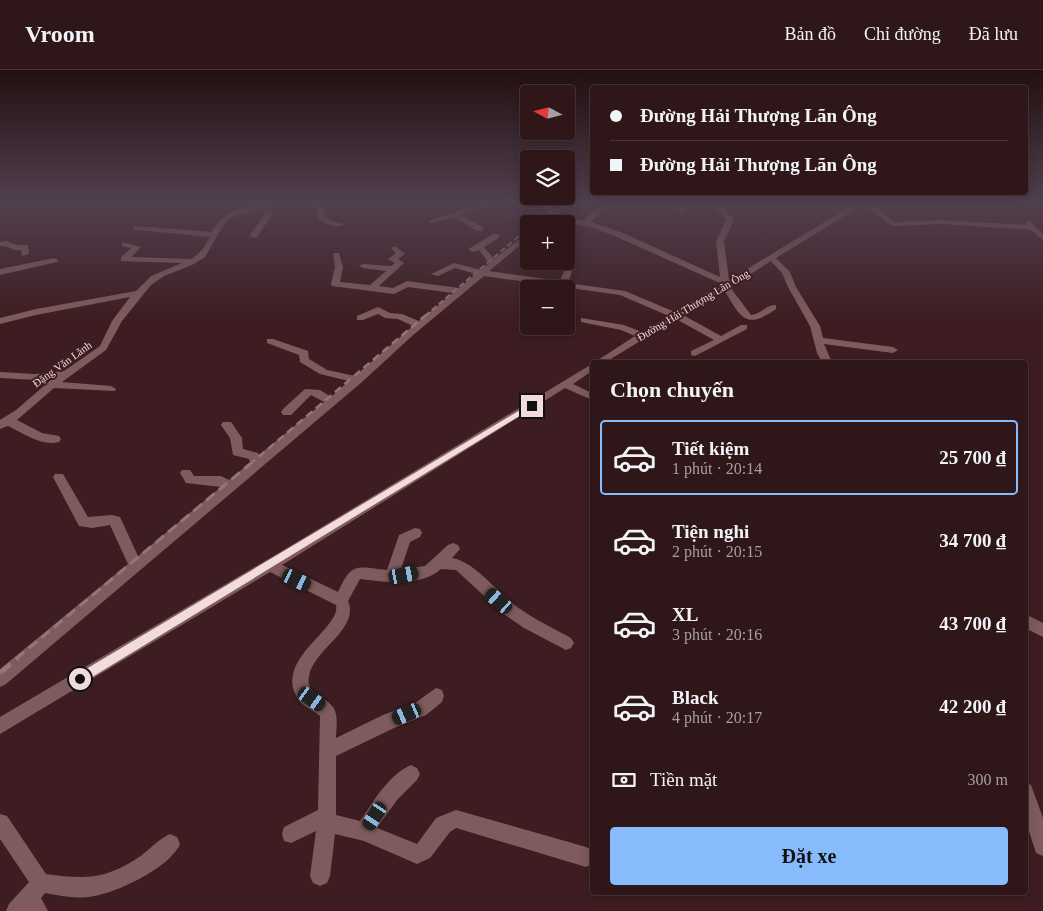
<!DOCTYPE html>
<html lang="vi">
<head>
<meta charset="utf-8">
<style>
	:root { --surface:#2e1619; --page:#361f22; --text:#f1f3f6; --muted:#a79fa2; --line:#493538; --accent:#87bbfb }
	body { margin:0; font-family:Georgia,serif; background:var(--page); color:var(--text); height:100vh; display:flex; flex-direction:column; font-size:19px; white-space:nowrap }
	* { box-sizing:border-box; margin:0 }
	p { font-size:16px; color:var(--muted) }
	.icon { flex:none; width:28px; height:28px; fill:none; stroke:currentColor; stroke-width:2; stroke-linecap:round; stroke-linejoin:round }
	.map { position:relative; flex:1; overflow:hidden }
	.panel { position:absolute; left:590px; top:290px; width:438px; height:535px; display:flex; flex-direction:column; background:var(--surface); border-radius:5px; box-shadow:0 2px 12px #0003,0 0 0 1px var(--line) }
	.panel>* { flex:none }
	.guide { position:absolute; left:590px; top:15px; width:438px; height:110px; border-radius:5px; box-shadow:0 2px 12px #0003,0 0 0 1px var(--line); display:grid; align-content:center; height:110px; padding:0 20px; background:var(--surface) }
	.needle { width:32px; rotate:277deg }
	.buttons { position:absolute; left:520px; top:15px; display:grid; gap:10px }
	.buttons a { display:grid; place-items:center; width:55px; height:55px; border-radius:5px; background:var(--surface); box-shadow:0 2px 12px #0003,0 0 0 1px var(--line); font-size:25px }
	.end { position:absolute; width:22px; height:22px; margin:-11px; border:6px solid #f2dbdd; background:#111; box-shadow:0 0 0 2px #111 }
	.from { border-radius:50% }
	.car { position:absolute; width:15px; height:30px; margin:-15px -8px; border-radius:6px; box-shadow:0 0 4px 1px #0007; background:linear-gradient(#222 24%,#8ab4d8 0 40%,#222 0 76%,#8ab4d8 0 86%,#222 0) }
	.guide b { display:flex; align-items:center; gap:18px; height:48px; font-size:19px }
	.guide b+b { border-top:1px solid var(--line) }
	.guide i { width:12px; height:12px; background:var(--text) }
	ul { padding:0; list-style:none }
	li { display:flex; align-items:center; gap:15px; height:75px; margin:0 10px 8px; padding:0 10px; border:2px solid transparent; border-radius:5px }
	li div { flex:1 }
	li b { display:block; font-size:19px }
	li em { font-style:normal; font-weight:800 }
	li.selected { border-color:var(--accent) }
	li>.icon { width:45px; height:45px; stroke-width:1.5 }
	h2 { padding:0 20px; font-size:22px; line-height:60px }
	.pay { display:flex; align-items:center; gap:12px; height:55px; padding:0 20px; font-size:19px }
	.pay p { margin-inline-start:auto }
	.cta { display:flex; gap:10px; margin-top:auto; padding:10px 20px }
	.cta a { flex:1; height:58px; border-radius:5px; background:var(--accent); color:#111; font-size:20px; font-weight:800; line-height:58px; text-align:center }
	header { display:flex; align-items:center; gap:30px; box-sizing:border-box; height:70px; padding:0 25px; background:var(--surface); border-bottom:1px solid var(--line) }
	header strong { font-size:24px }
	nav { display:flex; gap:28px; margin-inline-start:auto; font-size:18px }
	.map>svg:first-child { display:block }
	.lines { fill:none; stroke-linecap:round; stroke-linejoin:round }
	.minor { fill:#805b5e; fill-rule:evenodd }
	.rail-far3 { stroke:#92777a; stroke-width:2; stroke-dasharray:6 3; stroke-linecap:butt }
	.rail-far2 { stroke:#92777a; stroke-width:2.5; stroke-dasharray:8 4.5; stroke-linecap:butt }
	.rail-far1 { stroke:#92777a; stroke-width:3; stroke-dasharray:11 5.5; stroke-linecap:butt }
	.rail { stroke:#92777a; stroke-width:4.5; stroke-dasharray:14 7; stroke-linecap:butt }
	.route { fill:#f2dbdd }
	.labels { text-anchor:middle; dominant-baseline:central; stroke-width:4; stroke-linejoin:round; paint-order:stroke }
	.far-street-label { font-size:11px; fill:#f2dbdd; stroke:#3d1d21 }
</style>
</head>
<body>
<header>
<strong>Vroom</strong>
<nav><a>Bản đồ</a><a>Chỉ đường</a><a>Đã lưu</a></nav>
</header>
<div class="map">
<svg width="1043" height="841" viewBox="0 0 1043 841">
	<rect width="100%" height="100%" fill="#3d1d21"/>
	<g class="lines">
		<!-- minor -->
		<path class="minor" d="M279 131H296L268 137 273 144 256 168 249 166 265 144 261 138 233 147 224 154 205 187 192 195 164 206 151 215 122 251 106 280 62 312 111 316 116 319 115 321 54 318 17 350 42 363 59 366 61 369 59 372C42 377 23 363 8 356L0 359V350L16 340 52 309 35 310 0 308V302L35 304 64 301 100 276 112 251 130 227 36 245 0 254V248L36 239 136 221 151 206 182 193 121 191V187L131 178 122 176V172L141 177 131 187 192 189 203 179 210 167 137 160H134V156L212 162C225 136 253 135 279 131Z
			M308 131H315L325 141V146L334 152 345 154C336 160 327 154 318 149L317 141Z
			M349 131H357L360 134 353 136Z
			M490 131H501L461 145 483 157V161H477L454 147 432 153 428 151Z
			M532 131H541L556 139 575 131H584L559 143 562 147 584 151 595 139H601V143L591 152 623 163 720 207 716 171 726 150 710 131H717L734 150 724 171 729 210 859 131H870L894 152 942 150 1027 155 1025 152 1029 150 1043 164V170L1031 160 942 154 892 156 864 134 776 188 790 202 796 217 820 256 823 268 893 277 898 280 893 283 824 274 832 292H822L817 283 810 256 788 217 782 203 771 191 730 217 751 245C761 244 767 234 776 235V239C745 261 741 247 724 220L683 245 721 266 741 255H747V259L695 286 691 285V281L714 270 676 249 606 292H595L635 266 621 260 581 252V248L624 255 642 262 669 246 620 225 484 206 412 266 362 312 6 614 0 617V599L128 494 110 455 92 458 79 456 53 407 55 404H63L88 447 112 445 120 447 138 486 221 417 186 413 180 403 182 400H190L194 406H221L229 410 250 393 249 389 233 385 230 368 221 355 223 352H231L242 368 243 379 258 383 259 385 324 332 311 325 291 345H283L281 342 283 339 305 319 320 320 331 327 349 311 320 304 300 292 299 285 267 273V269H273L308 281 309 289 327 300 355 306 413 256 398 249 385 248 378 244 363 250H357V246L378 237 390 243 402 244 419 251 453 223 408 217 394 224 332 216 331 214 335 197 333 183H339L343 197 340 212 370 215 386 201 363 198 359 196 363 194 391 196 395 193 388 189 396 183 391 178 395 176 405 184 398 189 404 193 379 216 393 218 407 211 459 218 476 204 455 198 438 206 431 204 454 193 481 200 489 193 479 180 473 182 469 180 470 178 493 164H499V168L484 177 494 189 529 162V168L489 201 560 211 567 193 571 191 575 193 568 213 625 221 675 242 722 214 617 167 591 157 557 151 553 146 544 154H536L550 142Z
			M679 131H687L685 143 678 141Z
			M6 171 17 175H28L29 184 22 186 21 180C13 181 8 175 0 176V172Z
			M54 188 58 190 57 192 0 205V199Z
			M592 294V301L573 314 592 323V330L565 318 282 495 338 522C352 491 357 497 387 500L399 465 415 458 420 459 422 463 420 467 410 472 401 499 425 496 448 475 453 473 458 475 460 479 452 488C474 491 498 523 517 537 534 549 553 558 571 568L574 573 571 578 566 580 524 558 505 545 456 500 441 499C422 517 384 512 360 509L348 531C360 559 314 579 309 606 305 625 325 625 333 637 339 646 336 658 336 668L383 645 415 633 436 618 442 620 444 626 442 632 426 645 394 658 336 686V745L360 751C373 732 389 704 411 695L417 698 420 704 417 710 397 730 377 758 417 774 436 748 456 740 586 777 592 780V794L586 797 456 758 450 762 430 788 417 794 364 771 335 764 330 806 327 813 320 816 313 813 310 806 316 761 291 773 284 771 282 764 284 757 318 740 320 646C313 640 303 637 298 629 272 590 342 558 336 535L270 502 0 664V647L282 481Z
			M1025 544 1043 553V567L1025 558Z
			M1025 712 1031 715 1043 748V786L1036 783 1025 749Z
			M0 744 7 746 46 804C87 810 107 809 142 785 151 778 159 769 170 764L177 767 180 774C170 798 113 825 88 827 73 829 59 825 45 823L41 828 48 841H6L9 834 29 812 0 769Z"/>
		<!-- rail-far3 -->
		<path class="rail-far3" d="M536 154 564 131
			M425 246 519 166 529 160"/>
		<!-- rail-far2 -->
		<path class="rail-far2" d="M249 395 426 245"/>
		<!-- rail-far1 -->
		<path class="rail-far1" d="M16 589 250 394"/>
		<!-- rail -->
		<path class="rail" d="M0 603 18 588"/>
	</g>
	<!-- sky -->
	<linearGradient id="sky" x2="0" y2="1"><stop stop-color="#221012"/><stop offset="0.53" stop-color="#51404e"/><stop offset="1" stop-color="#51404e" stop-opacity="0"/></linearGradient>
	<rect width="1043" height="249" fill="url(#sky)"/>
	<!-- route -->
	<path class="route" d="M532 333 534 334V337L84 612H76L75 609 76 605Z"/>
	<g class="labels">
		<!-- far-street labels -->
		<g class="far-street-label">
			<text transform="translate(693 235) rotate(-31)">Đường Hải Thượng Lãn Ông</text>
			<text transform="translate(62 294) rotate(-36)">Đặng Văn Lãnh</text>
		</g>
	</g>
</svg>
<div class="buttons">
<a><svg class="needle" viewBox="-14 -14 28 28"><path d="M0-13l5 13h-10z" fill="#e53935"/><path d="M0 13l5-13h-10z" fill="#a79fa2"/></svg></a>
<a><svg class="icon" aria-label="layers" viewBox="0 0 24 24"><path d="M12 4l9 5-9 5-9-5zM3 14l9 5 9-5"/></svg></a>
<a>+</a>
<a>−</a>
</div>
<i class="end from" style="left:80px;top:609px"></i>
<i class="end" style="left:532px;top:336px"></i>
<i class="car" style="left:404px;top:505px;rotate:80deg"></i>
<i class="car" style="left:297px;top:510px;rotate:116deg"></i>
<i class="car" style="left:499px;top:531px;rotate:311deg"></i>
<i class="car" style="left:312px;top:629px;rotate:125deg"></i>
<i class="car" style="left:407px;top:644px;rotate:247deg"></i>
<i class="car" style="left:375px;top:746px;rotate:213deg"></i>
<div class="guide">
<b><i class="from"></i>Đường Hải Thượng Lãn Ông</b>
<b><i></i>Đường Hải Thượng Lãn Ông</b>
</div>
<section class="panel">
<h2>Chọn chuyến</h2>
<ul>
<li class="selected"><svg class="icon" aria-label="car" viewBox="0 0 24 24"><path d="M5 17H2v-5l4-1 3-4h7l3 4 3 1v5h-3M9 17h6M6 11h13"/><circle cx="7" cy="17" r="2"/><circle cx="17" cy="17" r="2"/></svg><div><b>Tiết kiệm</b><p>1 phút · 20:14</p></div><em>25 700 ₫</em></li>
<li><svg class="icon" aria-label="car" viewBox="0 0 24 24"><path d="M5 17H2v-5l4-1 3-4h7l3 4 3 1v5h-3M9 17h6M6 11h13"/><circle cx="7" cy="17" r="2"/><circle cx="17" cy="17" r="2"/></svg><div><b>Tiện nghi</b><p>2 phút · 20:15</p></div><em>34 700 ₫</em></li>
<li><svg class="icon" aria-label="car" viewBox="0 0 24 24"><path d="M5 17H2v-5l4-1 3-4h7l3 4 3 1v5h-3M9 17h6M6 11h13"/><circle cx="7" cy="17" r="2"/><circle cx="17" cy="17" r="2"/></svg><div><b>XL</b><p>3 phút · 20:16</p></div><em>43 700 ₫</em></li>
<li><svg class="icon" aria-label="car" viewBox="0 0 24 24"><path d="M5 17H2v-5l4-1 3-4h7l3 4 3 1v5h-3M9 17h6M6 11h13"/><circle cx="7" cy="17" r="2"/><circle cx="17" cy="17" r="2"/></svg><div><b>Black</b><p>4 phút · 20:17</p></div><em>42 200 ₫</em></li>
</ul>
<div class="pay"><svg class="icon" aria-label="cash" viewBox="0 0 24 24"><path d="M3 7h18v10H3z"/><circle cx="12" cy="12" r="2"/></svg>Tiền mặt<p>300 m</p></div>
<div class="cta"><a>Đặt xe</a></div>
</section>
</div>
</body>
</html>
